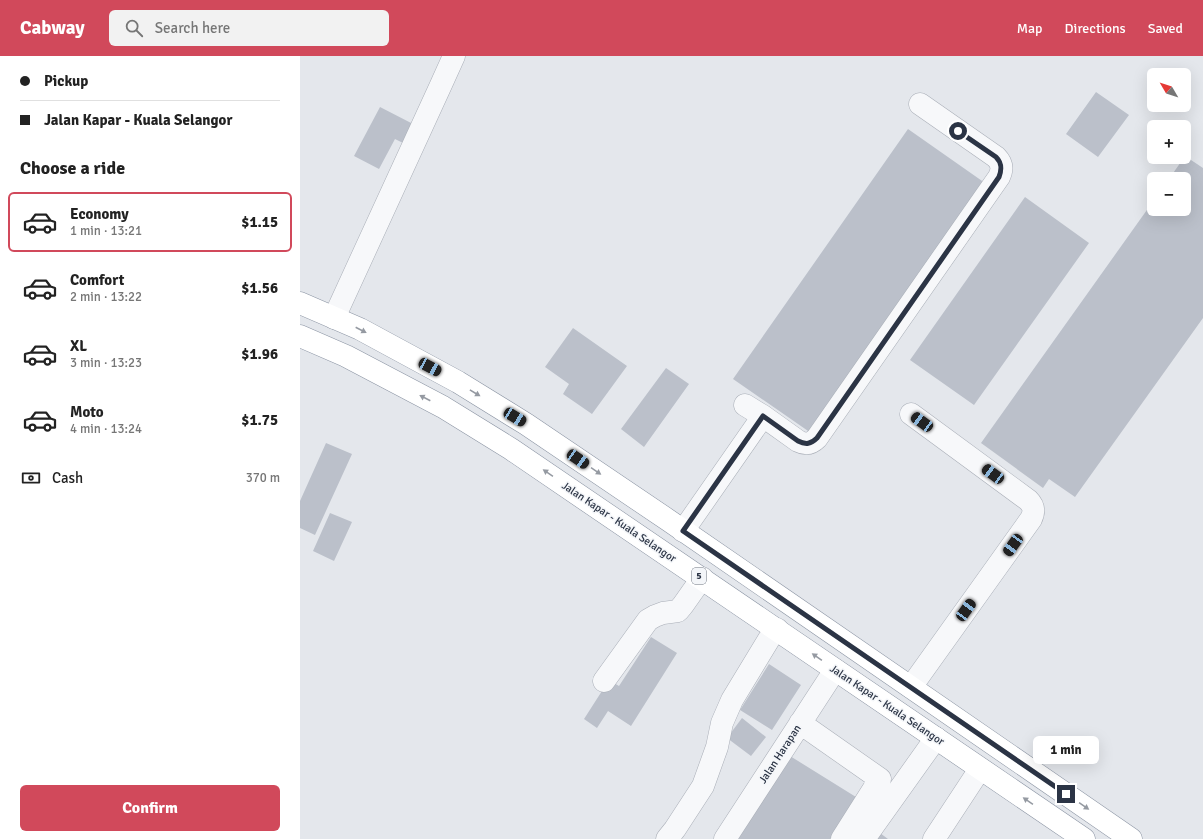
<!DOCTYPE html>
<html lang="en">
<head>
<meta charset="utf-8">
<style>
	:root { --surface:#fff; --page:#f2f2f2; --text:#222; --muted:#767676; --line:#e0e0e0; --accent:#d1495b }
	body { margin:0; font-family:Signika,sans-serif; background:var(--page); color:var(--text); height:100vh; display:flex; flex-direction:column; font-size:15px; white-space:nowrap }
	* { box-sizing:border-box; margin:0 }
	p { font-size:13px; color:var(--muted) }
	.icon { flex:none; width:22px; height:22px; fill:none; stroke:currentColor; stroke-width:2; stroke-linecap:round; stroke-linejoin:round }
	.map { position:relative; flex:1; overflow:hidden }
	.details { display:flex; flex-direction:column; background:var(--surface); width:300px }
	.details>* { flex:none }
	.hud { display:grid; align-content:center; height:88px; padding:0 20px; background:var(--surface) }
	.needle { width:26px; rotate:309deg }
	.fabs { position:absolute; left:847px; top:12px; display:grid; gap:8px }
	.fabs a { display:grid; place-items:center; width:44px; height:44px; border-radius:6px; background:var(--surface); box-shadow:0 4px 16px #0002; font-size:20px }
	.end { position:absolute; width:18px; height:18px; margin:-9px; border:5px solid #2b3445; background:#fff; box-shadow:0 0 0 2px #fff }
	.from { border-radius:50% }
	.bubble { position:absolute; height:28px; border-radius:6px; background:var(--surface); box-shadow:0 4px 16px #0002; font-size:13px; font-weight:700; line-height:28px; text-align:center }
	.car { position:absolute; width:12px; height:24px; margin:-12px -6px; border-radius:5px; box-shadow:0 0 3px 1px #0007; background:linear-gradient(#222 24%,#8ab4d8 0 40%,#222 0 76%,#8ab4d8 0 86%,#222 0) }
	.hud b { display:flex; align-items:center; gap:14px; height:38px; font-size:15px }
	.hud b+b { border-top:1px solid var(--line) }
	.hud i { width:10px; height:10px; background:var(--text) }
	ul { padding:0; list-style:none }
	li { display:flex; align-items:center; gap:12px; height:60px; margin:0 8px 6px; padding:0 12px; border:2px solid transparent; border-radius:6px }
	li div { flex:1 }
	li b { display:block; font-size:15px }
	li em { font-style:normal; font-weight:700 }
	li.on { border-color:var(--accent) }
	li>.icon { width:36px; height:36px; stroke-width:1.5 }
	h2 { padding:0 20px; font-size:18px; line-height:48px }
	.pay { display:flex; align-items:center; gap:10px; height:44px; padding:0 20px; font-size:15px }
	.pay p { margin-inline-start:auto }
	.cta { display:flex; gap:8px; margin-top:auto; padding:8px 20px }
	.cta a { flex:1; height:46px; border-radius:6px; background:var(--accent); color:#fff; font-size:16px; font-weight:700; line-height:46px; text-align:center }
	header { display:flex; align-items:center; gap:24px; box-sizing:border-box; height:56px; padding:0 20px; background:var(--accent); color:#fff }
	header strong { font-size:19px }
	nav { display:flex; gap:22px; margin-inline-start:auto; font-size:14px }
	.search { width:280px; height:36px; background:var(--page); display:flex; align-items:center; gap:10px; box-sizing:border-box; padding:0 14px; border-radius:6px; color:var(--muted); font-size:15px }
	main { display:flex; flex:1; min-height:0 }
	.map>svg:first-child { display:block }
	.building { fill:#bbc0ca }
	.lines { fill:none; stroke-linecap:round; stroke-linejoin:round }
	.minor-casing { stroke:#a9aeb7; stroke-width:23 }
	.highway-casing { stroke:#8b94a3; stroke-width:23 }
	.minor { stroke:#f7f8fa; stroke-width:22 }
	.highway { stroke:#fff; stroke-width:22 }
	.oneway { fill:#959aa2 }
	.route { stroke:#2b3445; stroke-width:5 }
	.labels { text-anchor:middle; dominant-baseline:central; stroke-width:3; stroke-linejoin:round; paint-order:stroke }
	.shield { fill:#f4f6f9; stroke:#676e7b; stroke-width:1 }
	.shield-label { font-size:10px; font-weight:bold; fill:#2b3445 }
	.street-label { font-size:11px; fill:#2b3445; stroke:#f4f6f9 }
</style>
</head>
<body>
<header>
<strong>Cabway</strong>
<div class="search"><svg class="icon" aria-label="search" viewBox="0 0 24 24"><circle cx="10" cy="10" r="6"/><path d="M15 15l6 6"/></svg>Search here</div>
<nav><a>Map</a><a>Directions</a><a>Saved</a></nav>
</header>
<main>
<section class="details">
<div class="hud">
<b><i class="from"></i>Pickup</b>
<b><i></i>Jalan Kapar - Kuala Selangor</b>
</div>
<h2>Choose a ride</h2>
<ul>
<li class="on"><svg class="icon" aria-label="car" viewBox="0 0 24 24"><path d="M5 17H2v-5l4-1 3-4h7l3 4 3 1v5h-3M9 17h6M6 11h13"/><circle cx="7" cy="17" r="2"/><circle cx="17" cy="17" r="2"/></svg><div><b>Economy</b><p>1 min · 13:21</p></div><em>$1.15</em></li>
<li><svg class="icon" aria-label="car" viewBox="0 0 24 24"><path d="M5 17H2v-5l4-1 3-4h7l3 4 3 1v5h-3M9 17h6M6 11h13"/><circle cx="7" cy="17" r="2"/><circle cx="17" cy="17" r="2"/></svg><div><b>Comfort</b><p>2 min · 13:22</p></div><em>$1.56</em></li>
<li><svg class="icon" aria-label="car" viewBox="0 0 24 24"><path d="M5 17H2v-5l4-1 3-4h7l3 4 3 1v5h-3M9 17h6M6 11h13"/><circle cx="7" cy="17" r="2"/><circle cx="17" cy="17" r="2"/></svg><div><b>XL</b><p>3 min · 13:23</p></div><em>$1.96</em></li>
<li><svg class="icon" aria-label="car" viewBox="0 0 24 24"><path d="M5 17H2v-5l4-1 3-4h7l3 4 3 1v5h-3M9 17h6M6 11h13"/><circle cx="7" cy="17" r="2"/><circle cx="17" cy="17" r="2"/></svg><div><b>Moto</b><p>4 min · 13:24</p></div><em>$1.75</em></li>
</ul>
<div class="pay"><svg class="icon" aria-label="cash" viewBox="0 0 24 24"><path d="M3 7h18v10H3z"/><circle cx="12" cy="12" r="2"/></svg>Cash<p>370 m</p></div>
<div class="cta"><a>Confirm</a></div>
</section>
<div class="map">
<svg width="903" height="783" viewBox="0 0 903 783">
	<rect width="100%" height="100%" fill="#e4e7ec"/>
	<!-- building -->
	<path class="building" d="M796 36 829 59 798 101 766 78Z
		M80 51 115 69 105 88 95 83 79 113 54 100Z
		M608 73 685 127 511 377 433 323Z
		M885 100 903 112V262L775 441 749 423 743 432 681 387 854 144V153H884V123H869Z
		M725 141 789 187 674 349 610 304Z
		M273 272 327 310 292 358 263 338 269 328 245 311Z
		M366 312 389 328 344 391 321 373Z
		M26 387 52 398 15 479 0 472V445Z
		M30 457 52 466 34 505 13 495Z
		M351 581 377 597 331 670 308 655 297 672 284 663 309 624 319 630Z
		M469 608 501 629 472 674 440 654Z
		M442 662 466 681 451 700 427 682Z
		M490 700 556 741 530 783H437Z
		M576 774 588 783H569Z"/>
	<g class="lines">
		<defs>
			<path id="minor" d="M34 262 140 31 154 0
				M445 349 463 360 498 385C506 389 511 388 517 382L699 121C703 113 702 107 696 101L620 48
				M611 358 728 444C734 450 735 455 731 463L611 631
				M383 475 463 360
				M304 625 348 564 355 560 363 557 378 555 383 549 402 522
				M500 667 580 723 542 783
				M367 783 375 773 403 730 417 691 422 667 432 644 469 583 477 573
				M425 783 535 614
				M564 783 636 682
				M634 783 680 713"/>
			<path id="highway" d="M0 247 60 273 158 326 226 368 368 464 831 783
				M0 280 46 300 143 351 211 393 784 783"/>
		</defs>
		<!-- minor casing -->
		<use href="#minor" class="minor-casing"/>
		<!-- highway casing -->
		<use href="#highway" class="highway-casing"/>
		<!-- minor -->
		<use href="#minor" class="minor"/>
		<!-- highway -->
		<use href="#highway" class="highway"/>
	</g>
	<!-- one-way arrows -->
	<defs><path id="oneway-solid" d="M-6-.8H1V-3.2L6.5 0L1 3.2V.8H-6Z"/></defs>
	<g class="oneway">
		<use href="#oneway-solid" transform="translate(61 274) rotate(27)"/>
		<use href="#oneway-solid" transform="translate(175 337) rotate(31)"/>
		<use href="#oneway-solid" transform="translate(125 342) rotate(-153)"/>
		<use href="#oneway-solid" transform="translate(296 415) rotate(34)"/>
		<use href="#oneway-solid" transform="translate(248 417) rotate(-146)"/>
		<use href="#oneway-solid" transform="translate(517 601) rotate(-145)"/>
		<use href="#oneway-solid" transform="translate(728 745) rotate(-146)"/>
		<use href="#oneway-solid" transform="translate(784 750) rotate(35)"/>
	</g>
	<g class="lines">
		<!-- route -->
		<path class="route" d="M658 75 696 101C702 107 702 113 699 121L517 382C511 388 506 389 498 385L463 360 383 475 766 738"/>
	</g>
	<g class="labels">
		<!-- shield labels -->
		<rect class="shield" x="392" y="512" width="14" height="16" rx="3"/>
		<g class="shield-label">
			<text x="399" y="520">5</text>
		</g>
		<!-- street labels -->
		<g class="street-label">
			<text transform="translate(319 466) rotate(34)">Jalan Kapar - Kuala Selangor</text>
			<text transform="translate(587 649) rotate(34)">Jalan Kapar - Kuala Selangor</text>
			<text transform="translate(480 698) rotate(-57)">Jalan Harapan</text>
		</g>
	</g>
</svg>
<div class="fabs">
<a><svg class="needle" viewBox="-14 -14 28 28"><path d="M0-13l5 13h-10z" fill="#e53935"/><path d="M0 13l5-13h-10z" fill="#767676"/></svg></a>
<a>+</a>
<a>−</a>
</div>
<i class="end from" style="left:658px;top:75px"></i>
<i class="end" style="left:766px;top:738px"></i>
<div class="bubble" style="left:733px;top:680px;width:66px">1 min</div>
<i class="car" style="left:130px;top:311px;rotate:118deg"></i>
<i class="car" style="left:215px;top:361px;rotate:121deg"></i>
<i class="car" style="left:622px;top:366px;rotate:306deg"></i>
<i class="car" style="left:278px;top:403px;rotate:124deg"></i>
<i class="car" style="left:693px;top:418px;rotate:306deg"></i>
<i class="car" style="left:713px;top:489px;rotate:216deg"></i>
<i class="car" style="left:666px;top:554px;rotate:36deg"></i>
</div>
</main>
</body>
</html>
